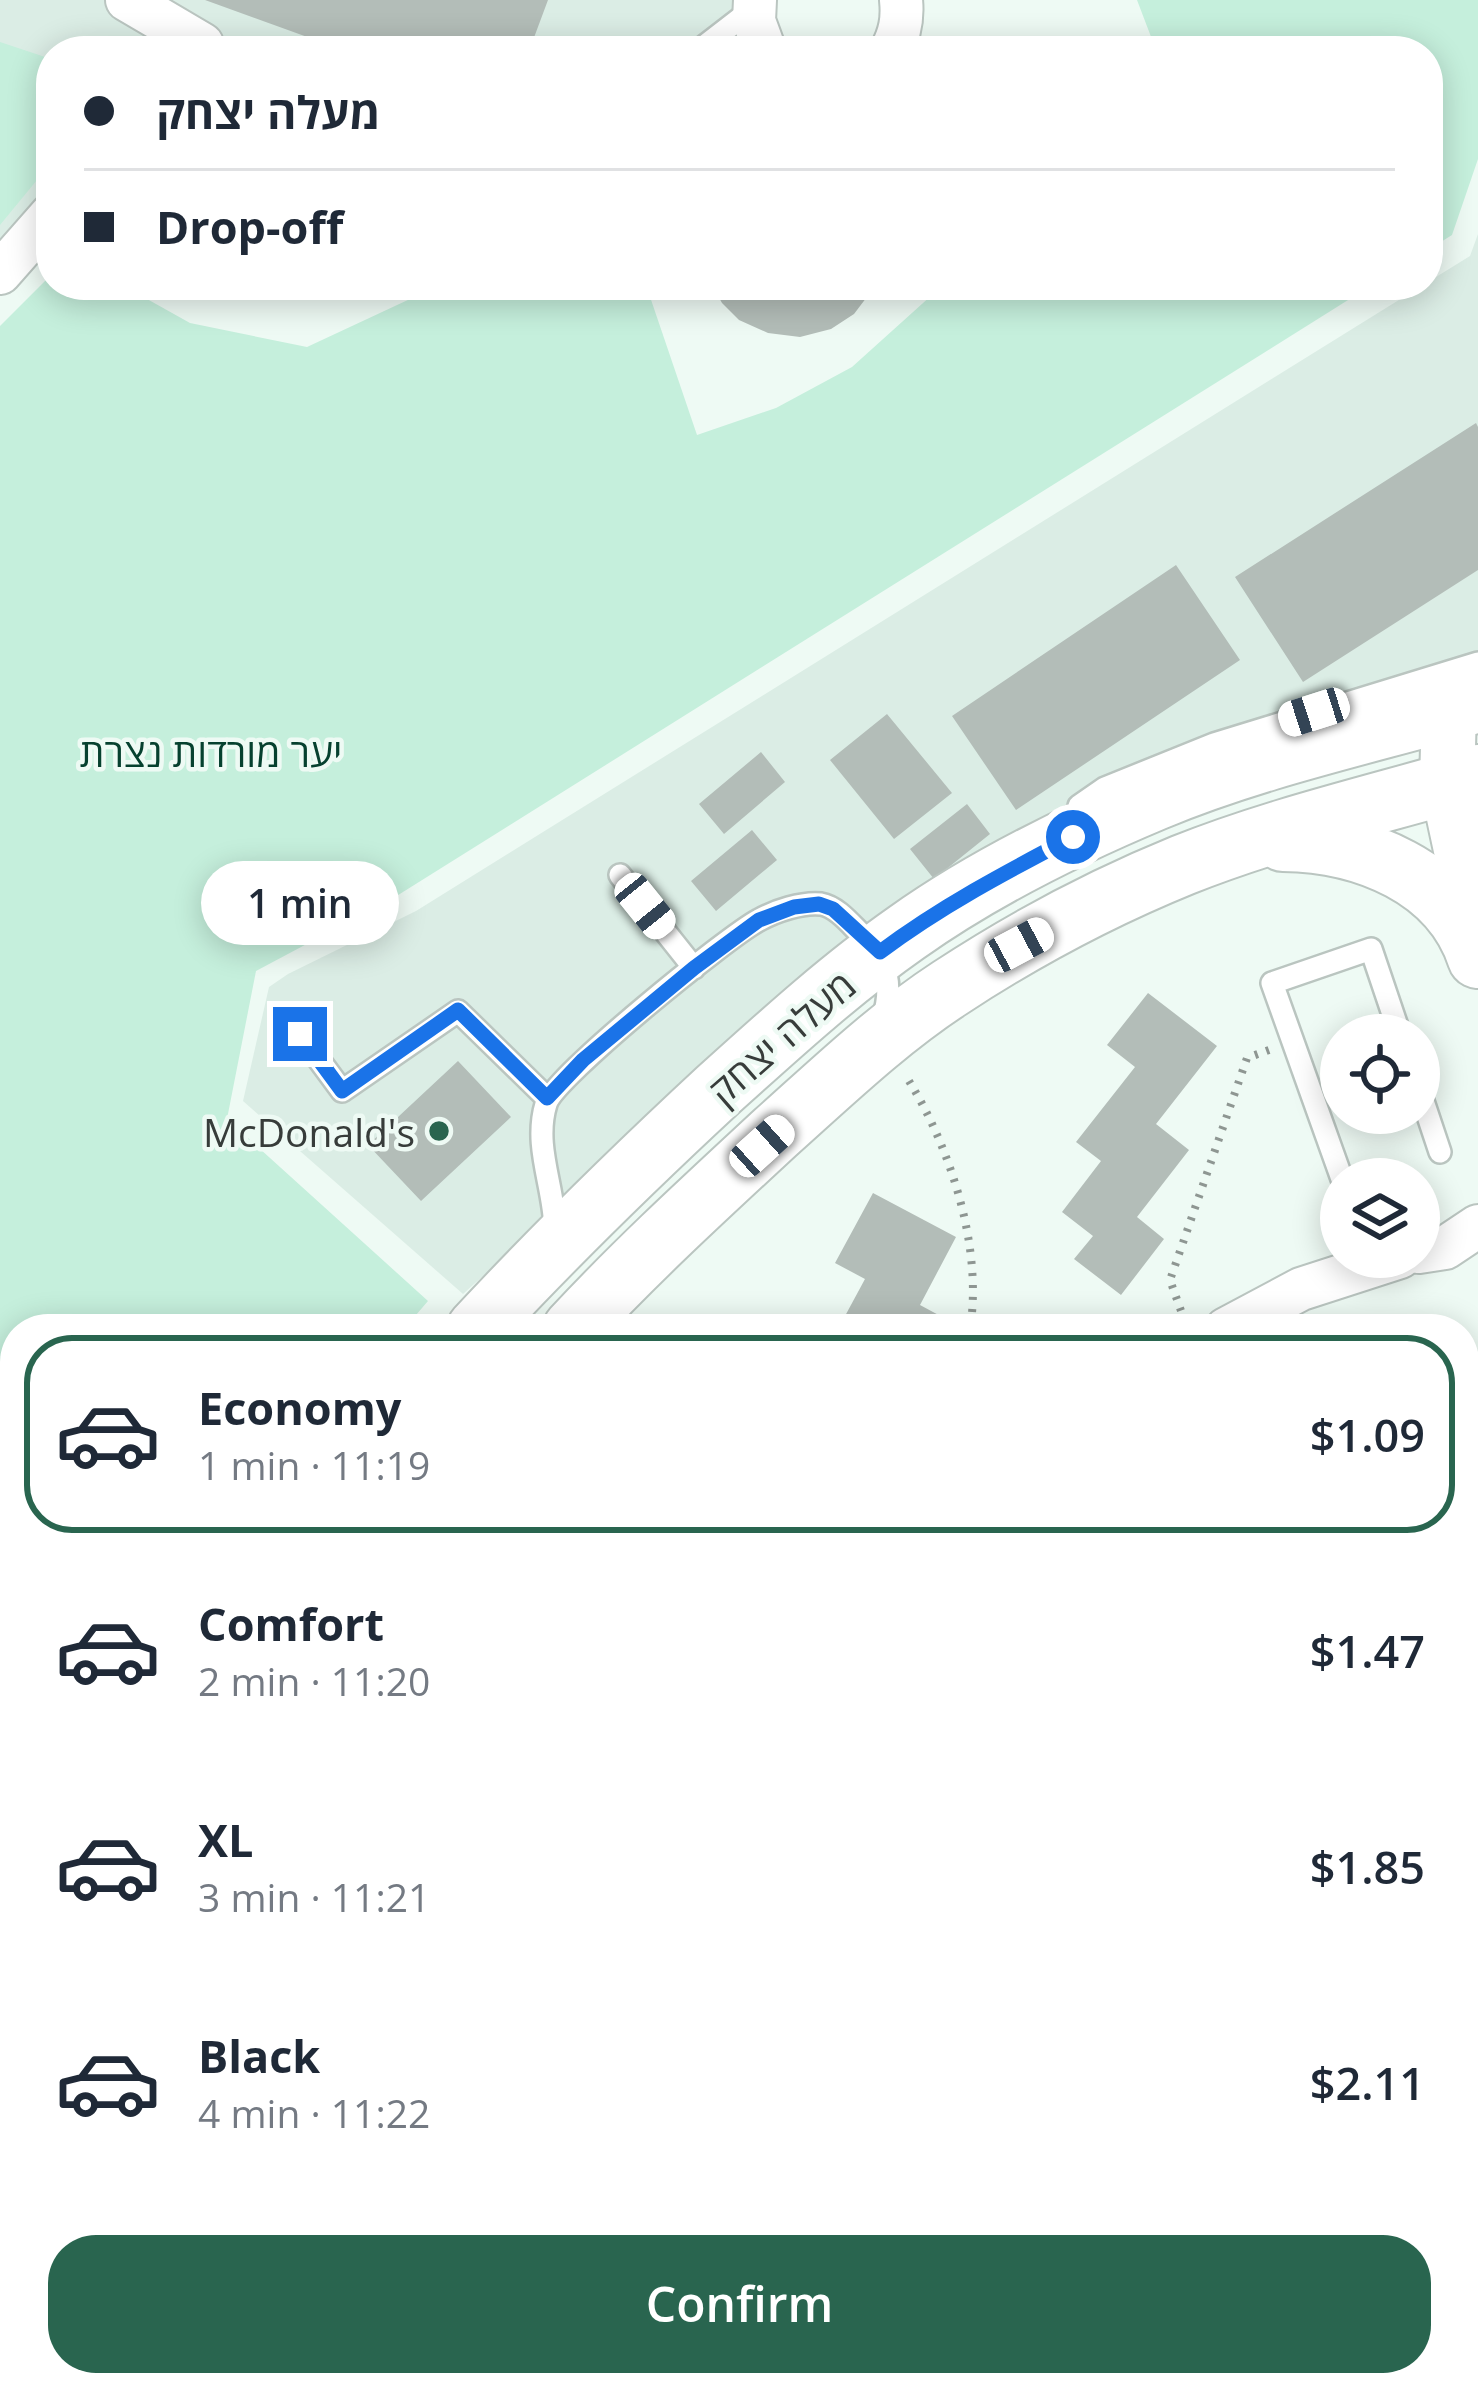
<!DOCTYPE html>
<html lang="en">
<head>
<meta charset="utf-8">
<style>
	:root { --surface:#fff; --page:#f6f6f7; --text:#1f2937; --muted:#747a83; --line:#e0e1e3; --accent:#29654f }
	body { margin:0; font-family:"Open Sans","Noto Sans Hebrew",sans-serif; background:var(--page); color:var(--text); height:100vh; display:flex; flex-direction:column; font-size:45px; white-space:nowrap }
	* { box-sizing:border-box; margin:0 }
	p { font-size:39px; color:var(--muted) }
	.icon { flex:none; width:66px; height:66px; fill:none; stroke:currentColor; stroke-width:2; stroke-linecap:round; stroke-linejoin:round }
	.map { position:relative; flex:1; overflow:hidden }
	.drawer { position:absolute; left:0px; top:1314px; width:1479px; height:1083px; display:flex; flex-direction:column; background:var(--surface); border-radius:48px 48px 0 0; box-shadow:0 6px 30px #0003 }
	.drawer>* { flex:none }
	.top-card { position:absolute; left:36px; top:36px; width:1407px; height:264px; border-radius:48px; box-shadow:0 6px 30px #0003; display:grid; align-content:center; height:264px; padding:0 48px; background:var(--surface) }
	.tools { position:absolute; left:1320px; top:1014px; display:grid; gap:24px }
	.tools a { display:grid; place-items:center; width:120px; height:120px; border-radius:50%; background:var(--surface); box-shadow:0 6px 30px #0003; font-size:60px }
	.end { position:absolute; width:54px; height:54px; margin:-27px; border:15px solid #1a73e8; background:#fff; box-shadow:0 0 0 6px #fff }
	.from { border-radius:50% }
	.bubble { position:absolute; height:84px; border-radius:42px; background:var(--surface); box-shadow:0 6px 30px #0003; font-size:39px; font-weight:600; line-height:84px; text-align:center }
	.car { position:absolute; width:36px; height:72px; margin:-36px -18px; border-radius:15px; box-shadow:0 0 9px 3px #0007; background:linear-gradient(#fff 24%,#345 0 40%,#fff 0 76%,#345 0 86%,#fff 0) }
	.top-card b { display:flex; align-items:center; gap:42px; height:114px; font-size:45px }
	.top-card b+b { border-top:3px solid var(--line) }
	.top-card i { width:30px; height:30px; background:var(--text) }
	ul { padding:21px 0 0; list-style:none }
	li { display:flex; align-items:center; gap:36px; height:198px; margin:0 24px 18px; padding:0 24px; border:6px solid transparent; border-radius:48px }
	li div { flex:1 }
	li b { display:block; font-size:45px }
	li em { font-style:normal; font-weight:600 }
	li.on { border-color:var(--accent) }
	li>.icon { width:108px; height:108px; stroke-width:1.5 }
	.action { display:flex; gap:24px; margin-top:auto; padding:24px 48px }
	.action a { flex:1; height:138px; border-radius:48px; background:var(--accent); color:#fff; font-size:48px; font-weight:600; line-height:138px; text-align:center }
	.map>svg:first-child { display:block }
	.built { fill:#dbede5 }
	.green { fill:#c5efdc }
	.building { fill:#b3bdb8 }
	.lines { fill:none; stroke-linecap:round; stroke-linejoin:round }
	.service-casing { stroke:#bac5c0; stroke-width:26 }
	.minor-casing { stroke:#bac5c0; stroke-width:46 }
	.tertiary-casing { stroke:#bac5c0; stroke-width:58 }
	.secondary-casing { stroke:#bac5c0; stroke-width:64 }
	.path { stroke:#8e9692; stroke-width:8; stroke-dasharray:3 9; stroke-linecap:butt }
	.service { stroke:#fff; stroke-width:21 }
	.minor { stroke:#fff; stroke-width:42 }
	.tertiary { stroke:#fff; stroke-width:54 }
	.secondary { stroke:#fff; stroke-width:60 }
	.route { stroke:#1a73e8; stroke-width:15 }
	.poi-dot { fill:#29654f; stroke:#eefaf4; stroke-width:4.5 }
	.labels { text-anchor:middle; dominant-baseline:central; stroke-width:9; stroke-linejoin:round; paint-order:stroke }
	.park-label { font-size:39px; fill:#06412f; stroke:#eefaf4 }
	.street-label { font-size:39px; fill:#373c3a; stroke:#eefaf4 }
	.poi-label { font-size:39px; fill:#373c3a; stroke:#eefaf4; text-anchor:end }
</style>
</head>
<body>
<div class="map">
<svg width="1478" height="2396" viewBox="0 0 1478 2396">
	<rect width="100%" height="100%" fill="#eefaf4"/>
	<!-- built -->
	<path class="built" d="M0 0H741L701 51H51V232L0 287Z
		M1478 234V694L1355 729 789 1000 463 1294 243 1101 269 987 288 974 416 911 1423 285H1428V282L1470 256Z
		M0 1541 15 1550V1877L0 1886Z
		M1464 1684 1478 1717V1968L1464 1979Z
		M83 2382H728L741 2396H79Z"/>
	<!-- green -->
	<path class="green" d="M1137 0H1478V159L1452 235 1428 250V51H1150L1153 42Z
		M0 42 51 59V163L0 225Z
		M51 275V285H122L190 323 307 347 440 285H646L697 435 776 408 852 367 943 285H1372L395 897 256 971 227 1119 428 1301 404 1329H15V1508H0V326Z"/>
	<!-- building -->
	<path class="building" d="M205 0H548L529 51H346Z
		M712 285H876L854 314 831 329 800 337 768 333 739 320 722 303Z
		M1476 423 1478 427V570L1303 682 1235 577Z
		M1176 565 1240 660 1016 810 952 716Z
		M887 714 952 793 894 839 830 760Z
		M761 752 785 782 724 834 699 804Z
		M967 804 990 834 934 879 910 849Z
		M752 830 777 860 716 911 691 881Z
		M1148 993 1217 1046 1156 1124 1189 1150 1137 1217 1164 1239 1121 1295 1074 1259 1093 1236 1062 1212 1101 1161 1076 1142 1135 1067 1107 1045Z
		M458 1061 511 1117 421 1201 368 1145Z
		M873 1193 956 1237 920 1305 946 1319 941 1329H838L865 1279 835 1263Z
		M0 1582 15 1609V1811L0 1819Z
		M1464 1800 1478 1817V1880L1464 1892Z
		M1106 2382H1180L1181 2384 1185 2382H1238L1246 2396H1114Z"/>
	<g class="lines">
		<defs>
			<path id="service" d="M698 51 755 7
				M1079 806 1105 788 1214 744 1478 663
				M620 875 694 968
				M300 1034 342 1091 458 1011 547 1098
				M1419 1089 1440 1152
				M1342 1179 1272 983 1371 949 1400 1035
				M555 1231C555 1188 533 1147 546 1104 554 1077 727 937 759 920 775 911 802 902 821 904 838 907 852 926 864 937 888 960 893 987 883 1019
				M599 2382 618 2396
				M222 2396 238 2389 241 2382"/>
			<path id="minor" d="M127 0 202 44 196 51
				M755 0 754 21 765 51
				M891 51C900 34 903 19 901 0
				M0 273 51 215
				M1419 1252 1445 1248 1478 1226
				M1226 1329 1301 1289 1400 1257
				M0 1953 15 1949
				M1464 2016 1478 2005
				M0 2028 15 2037
				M1353 2382 1359 2396"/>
			<path id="tertiary" d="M1449 710 1447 784 1478 929
				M787 2382 803 2396
				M905 2382 917 2396"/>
			<path id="secondary" d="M1283 841C1363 842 1451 876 1478 958
				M477 1329C554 1246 634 1168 717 1091 778 1036 839 980 906 933 982 879 1069 836 1155 800 1258 757 1371 733 1478 702
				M573 1329C637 1260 706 1197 775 1133 831 1083 887 1029 950 988 1023 940 1102 898 1183 865 1278 827 1380 804 1478 775
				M0 2259 15 2206
				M44 2396 48 2382"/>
		</defs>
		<!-- service casing -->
		<use href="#service" class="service-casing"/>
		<!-- minor casing -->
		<use href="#minor" class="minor-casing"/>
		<!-- tertiary casing -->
		<use href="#tertiary" class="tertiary-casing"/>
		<!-- secondary casing -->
		<use href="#secondary" class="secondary-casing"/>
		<!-- path -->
		<path class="path" d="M909 1081C951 1149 983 1249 970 1329
			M1185 1322 1170 1280 1247 1058 1269 1050
			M1464 2110 1478 2128
			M503 2382 528 2396"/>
		<!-- service -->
		<use href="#service" class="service"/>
		<!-- minor -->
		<use href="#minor" class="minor"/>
		<!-- tertiary -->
		<use href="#tertiary" class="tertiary"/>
		<!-- secondary -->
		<use href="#secondary" class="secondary"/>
	</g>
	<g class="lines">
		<!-- route -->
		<path class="route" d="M300 1034 342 1091 458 1010 547 1098 583 1060 694 968 759 920 794 907 819 904 833 909 880 952C940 907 1006 872 1073 837"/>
	</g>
	<!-- markers -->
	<circle class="poi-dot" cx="439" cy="1131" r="12"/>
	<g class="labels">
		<!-- park labels -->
		<g class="park-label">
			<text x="211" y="751">יער מורדות נצרת</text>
		</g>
		<!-- street labels -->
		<g class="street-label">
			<text transform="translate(781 1037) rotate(-41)">מעלה יצחק</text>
		</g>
		<!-- poi labels -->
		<g class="poi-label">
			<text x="415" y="1131">McDonald's</text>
		</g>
	</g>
</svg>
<div class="tools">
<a><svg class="icon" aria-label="locate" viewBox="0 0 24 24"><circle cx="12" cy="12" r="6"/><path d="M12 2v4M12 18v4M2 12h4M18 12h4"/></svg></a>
<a><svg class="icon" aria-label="layers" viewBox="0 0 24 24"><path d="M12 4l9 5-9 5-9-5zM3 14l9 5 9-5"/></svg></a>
</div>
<i class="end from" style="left:1073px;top:837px"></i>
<i class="end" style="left:300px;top:1034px"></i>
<div class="bubble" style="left:201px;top:861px;width:198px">1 min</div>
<i class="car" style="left:1314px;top:712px;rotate:252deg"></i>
<i class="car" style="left:645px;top:906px;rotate:141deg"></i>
<i class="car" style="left:1019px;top:945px;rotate:62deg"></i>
<i class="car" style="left:762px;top:1146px;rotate:48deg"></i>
<div class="top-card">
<b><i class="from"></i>מעלה יצחק</b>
<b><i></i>Drop-off</b>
</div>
<section class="drawer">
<ul>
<li class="on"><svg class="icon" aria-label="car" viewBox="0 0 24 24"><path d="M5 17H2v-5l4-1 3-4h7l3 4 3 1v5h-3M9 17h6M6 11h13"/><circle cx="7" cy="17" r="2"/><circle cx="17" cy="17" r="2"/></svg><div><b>Economy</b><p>1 min · 11:19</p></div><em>$1.09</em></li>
<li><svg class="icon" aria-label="car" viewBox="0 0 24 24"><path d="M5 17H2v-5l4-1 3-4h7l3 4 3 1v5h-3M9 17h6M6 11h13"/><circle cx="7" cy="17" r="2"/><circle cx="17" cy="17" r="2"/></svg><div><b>Comfort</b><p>2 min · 11:20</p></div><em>$1.47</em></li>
<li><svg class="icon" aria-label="car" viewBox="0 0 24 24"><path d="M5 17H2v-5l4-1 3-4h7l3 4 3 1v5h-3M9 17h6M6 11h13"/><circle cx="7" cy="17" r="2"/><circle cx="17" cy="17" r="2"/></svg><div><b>XL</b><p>3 min · 11:21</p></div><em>$1.85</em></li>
<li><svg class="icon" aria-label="car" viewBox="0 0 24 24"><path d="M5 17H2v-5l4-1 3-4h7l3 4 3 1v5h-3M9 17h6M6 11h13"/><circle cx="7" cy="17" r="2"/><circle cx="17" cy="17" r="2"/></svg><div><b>Black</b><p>4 min · 11:22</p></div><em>$2.11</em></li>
</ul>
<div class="action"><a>Confirm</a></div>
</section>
</div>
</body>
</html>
